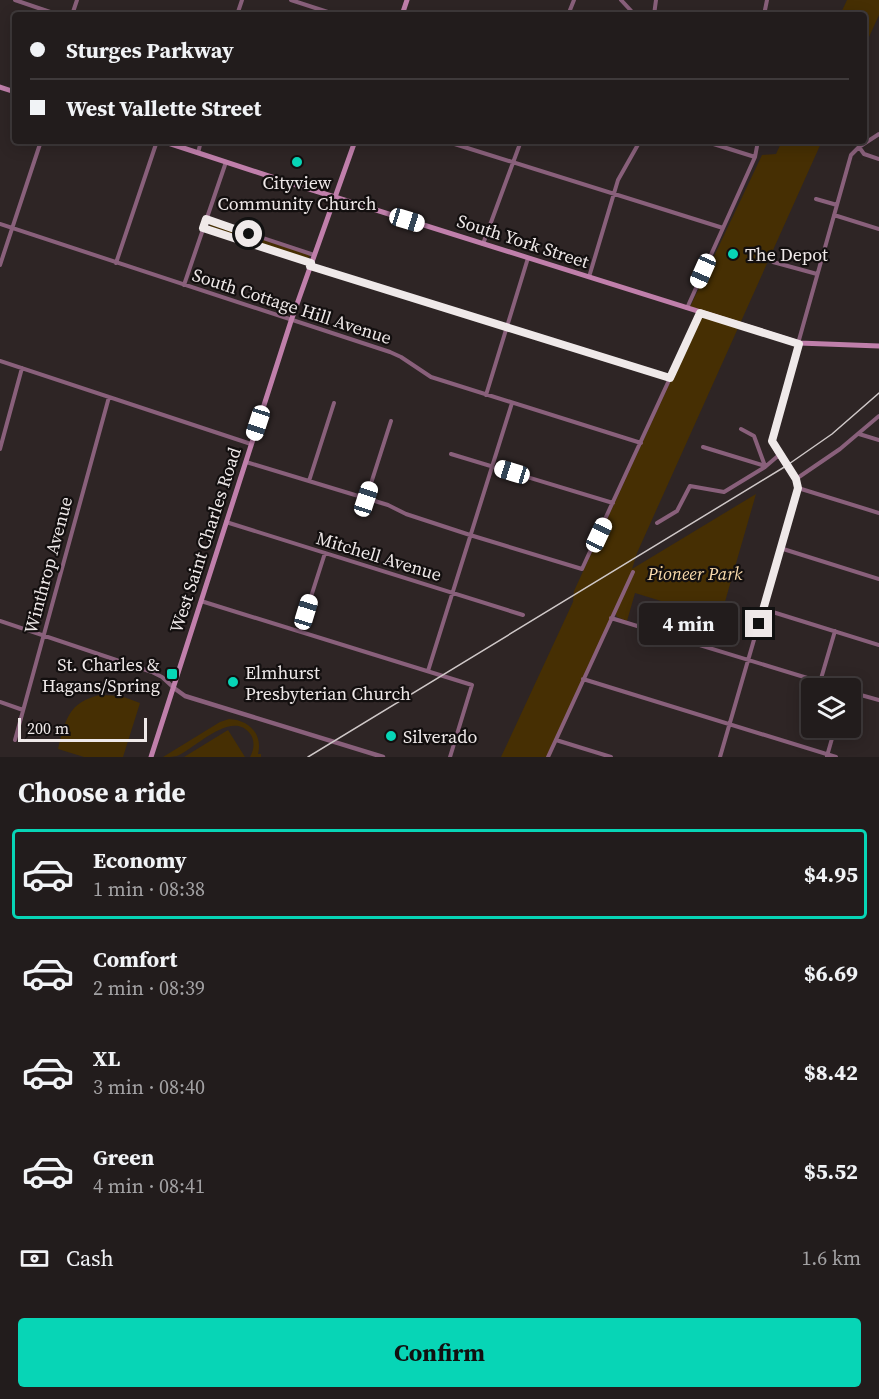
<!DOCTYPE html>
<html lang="en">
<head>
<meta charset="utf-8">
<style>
	:root { --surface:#221c1c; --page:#2a2525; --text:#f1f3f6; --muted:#a2a1a3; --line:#3f3a3b; --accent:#07d5b6 }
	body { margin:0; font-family:"Source Serif 4",serif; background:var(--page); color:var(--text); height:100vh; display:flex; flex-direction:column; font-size:22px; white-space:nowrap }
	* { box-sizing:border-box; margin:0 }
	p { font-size:20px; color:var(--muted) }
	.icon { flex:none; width:33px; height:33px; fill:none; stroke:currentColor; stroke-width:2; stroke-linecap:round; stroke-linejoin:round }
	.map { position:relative; height:757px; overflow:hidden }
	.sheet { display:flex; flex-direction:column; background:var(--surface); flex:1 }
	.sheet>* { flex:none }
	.banner { position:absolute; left:12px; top:12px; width:855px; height:132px; border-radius:6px; box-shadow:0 3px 15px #0003,0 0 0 2px var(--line); display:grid; align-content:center; height:132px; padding:0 18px; background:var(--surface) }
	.controls { position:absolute; left:801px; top:678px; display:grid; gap:12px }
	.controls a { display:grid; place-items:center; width:60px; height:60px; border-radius:6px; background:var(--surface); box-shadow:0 3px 15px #0003,0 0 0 2px var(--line); font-size:30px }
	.scale { position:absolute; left:18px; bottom:15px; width:129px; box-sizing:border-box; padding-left:6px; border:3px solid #efe9e9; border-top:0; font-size:16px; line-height:21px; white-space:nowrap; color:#efe9e9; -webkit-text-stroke:4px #130f0f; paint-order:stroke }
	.end { position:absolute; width:27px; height:27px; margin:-14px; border:8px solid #efe9e9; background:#111; box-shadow:0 0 0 3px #111 }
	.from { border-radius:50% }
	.bubble { position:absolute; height:42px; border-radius:6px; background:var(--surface); box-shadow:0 3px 15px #0003,0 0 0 2px var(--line); font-size:20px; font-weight:700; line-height:42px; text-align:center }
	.car { position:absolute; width:18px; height:36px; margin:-18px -9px; border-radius:8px; box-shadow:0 0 4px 2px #0007; background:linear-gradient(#fff 24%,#345 0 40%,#fff 0 76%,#345 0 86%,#fff 0) }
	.banner b { display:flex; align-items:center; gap:21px; height:57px; font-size:22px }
	.banner b+b { border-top:2px solid var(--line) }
	.banner i { width:15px; height:15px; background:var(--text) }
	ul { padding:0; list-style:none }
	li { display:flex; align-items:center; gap:18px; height:90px; margin:0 12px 9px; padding:0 6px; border:3px solid transparent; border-radius:6px }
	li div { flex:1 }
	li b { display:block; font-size:22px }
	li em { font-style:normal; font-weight:700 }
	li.current { border-color:var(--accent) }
	li>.icon { width:54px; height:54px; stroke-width:1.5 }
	h2 { padding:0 18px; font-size:27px; line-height:72px }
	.pay { display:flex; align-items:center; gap:15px; height:66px; padding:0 18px; font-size:22px }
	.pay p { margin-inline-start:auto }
	.action { display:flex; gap:12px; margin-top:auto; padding:12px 18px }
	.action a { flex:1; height:69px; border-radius:6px; background:var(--accent); color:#111; font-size:24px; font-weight:700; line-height:69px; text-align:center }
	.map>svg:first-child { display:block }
	.green { fill:#462f03 }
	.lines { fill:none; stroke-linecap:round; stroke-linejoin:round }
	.minor { stroke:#89607b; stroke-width:4 }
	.tertiary { stroke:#89607b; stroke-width:4.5 }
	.secondary { stroke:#c07fab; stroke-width:5 }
	.rail { stroke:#cfc8c8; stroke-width:1.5 }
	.route { stroke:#efe9e9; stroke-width:8 }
	.poi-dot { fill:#07d5b6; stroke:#130f0f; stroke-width:2 }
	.labels { text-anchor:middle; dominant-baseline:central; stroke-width:4.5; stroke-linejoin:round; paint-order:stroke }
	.poi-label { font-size:18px; fill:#efe9e9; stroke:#130f0f; text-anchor:start }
	.street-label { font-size:18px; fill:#efe9e9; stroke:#130f0f }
	.park-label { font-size:18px; font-style:italic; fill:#f9daac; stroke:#130f0f }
</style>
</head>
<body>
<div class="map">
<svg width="879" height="757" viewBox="0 0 879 757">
	<rect width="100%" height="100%" fill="#2e2525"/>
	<!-- green -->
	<path class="green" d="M847 0H879V15L864 48V15H840Z
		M782 141H822L637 553 632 569 756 494 720 619 635 593 627 621 617 617 615 613 550 757H501L573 602 574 591 703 311 690 307 762 155 776 154Z
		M211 222 310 255 308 261 209 228Z
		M100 695 121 696 140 703 123 757H84L58 749C65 721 68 702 100 695Z
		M229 719C249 720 263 734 258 754H261V757H250C254 750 255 742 251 735 233 708 196 748 177 756 173 757 167 757 163 757L220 722Z
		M228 730 245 757H184Z"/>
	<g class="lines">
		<!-- minor -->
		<path class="minor" d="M15 0 59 15
			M291 0 337 15
			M621 0 635 15
			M72 15 77 0
			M237 15 242 0
			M568 15 574 0
			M654 15 656 0
			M764 15 767 0
			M445 141 723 228
			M704 141 755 157
			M859 147 864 154 879 159
			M198 153 201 141
			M816 199 837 205
			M834 215 879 229
			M206 219 314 255
			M0 224 390 352 401 357 431 377 641 443
			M203 228 311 263
			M483 244 521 141
			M773 262 817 274
			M116 263 157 141
			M0 265 41 141
			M310 266 671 378
			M589 277 618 180 640 141
			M184 285 226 162
			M687 308 755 157 758 141
			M0 361 251 444
			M486 395 528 258
			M741 429 754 436 765 466
			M859 434 879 440
			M703 447 765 466
			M0 449 22 368
			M451 454 613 503
			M246 462 388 505 406 514 470 535 582 569 700 313
			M796 479 840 449 879 416
			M309 481 334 403
			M798 488 879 513
			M366 499 391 421
			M226 522 523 615
			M657 523 677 511 690 486 724 492 765 467 779 455
			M780 548 879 579
			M201 601 472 685 450 757
			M763 609 879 645
			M611 618 840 688
			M0 621 152 672 162 677 174 688
			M300 631 325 553
			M428 671 512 403
			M583 679 836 757
			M820 682 835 631
			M850 692 879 700
			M0 702 23 710
			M15 740 109 397
			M556 740 611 757
			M827 756 835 728
			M548 757 633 572
			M720 757 798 488C794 471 771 453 772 436L851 155 859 147 879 134"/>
		<!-- tertiary -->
		<path class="tertiary" d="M174 688 185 696 383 757"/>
		<!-- secondary -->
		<path class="secondary" d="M402 15 407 0
			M0 87 15 92
			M162 141 287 182 799 343 879 346
			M151 757 291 321 355 141"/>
		<!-- rail -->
		<path class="rail" d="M308 757 786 466 832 434 879 393"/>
	</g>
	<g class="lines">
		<!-- route -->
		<path class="route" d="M249 234 206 219 203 228 311 263 310 266 670 378 700 313 799 344 772 441 796 479 798 488 759 624"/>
	</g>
	<!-- markers -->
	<g class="poi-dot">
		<circle cx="297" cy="162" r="6"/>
		<circle cx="733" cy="254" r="6"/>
		<rect x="166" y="668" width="12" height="12" rx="3"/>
		<circle cx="233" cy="682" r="6"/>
		<circle cx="391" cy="736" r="6"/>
	</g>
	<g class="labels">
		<!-- poi labels -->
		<g class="poi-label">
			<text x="297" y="182" text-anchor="middle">Cityview<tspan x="297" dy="21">Community Church</tspan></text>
			<text x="745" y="254">The Depot</text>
			<text x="160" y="664" text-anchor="end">St. Charles &amp;<tspan x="160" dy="21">Hagans/Spring</tspan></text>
			<text x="245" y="672">Elmhurst<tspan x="245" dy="21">Presbyterian Church</tspan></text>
			<text x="403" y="736">Silverado</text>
		</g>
		<!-- street labels -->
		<g class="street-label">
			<text transform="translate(523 241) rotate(18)">South York Street</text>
			<text transform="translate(292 306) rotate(18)">South Cottage Hill Avenue</text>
			<text transform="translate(205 540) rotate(-72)">West Saint Charles Road</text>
			<text transform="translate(379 556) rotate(17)">Mitchell Avenue</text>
			<text transform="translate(48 565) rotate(-75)">Winthrop Avenue</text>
		</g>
		<!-- park labels -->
		<g class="park-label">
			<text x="695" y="573">Pioneer Park</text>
		</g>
	</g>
</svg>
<div class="controls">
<a><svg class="icon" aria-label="layers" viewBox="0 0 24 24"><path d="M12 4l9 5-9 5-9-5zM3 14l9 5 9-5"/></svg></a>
</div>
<div class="scale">200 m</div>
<i class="end from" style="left:249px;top:234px"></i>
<i class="end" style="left:759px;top:624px"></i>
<div class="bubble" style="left:639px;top:603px;width:99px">4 min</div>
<i class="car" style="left:407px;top:220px;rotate:107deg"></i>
<i class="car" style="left:703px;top:271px;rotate:204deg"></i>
<i class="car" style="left:258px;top:423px;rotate:198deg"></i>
<i class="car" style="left:512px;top:472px;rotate:287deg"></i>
<i class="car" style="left:366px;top:499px;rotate:18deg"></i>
<i class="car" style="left:599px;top:535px;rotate:25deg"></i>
<i class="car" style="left:306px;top:612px;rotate:17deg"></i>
<div class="banner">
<b><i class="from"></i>Sturges Parkway</b>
<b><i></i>West Vallette Street</b>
</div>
</div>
<section class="sheet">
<h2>Choose a ride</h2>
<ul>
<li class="current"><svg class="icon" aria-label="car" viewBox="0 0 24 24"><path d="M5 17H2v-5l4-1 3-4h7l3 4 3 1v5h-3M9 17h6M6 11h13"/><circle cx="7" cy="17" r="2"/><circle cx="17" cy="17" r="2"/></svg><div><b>Economy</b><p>1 min · 08:38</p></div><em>$4.95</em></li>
<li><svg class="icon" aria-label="car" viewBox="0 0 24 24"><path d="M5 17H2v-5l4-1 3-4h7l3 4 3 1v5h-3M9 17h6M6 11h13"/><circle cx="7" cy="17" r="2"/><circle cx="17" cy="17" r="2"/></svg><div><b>Comfort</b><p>2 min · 08:39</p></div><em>$6.69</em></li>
<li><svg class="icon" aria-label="car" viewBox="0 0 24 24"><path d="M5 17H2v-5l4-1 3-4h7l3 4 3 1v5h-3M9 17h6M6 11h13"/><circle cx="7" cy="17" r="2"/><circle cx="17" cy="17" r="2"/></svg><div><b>XL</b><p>3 min · 08:40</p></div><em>$8.42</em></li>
<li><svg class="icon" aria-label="car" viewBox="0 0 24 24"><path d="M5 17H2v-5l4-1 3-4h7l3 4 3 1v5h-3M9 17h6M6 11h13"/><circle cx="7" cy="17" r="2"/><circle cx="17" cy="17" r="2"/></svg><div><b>Green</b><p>4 min · 08:41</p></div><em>$5.52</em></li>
</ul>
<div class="pay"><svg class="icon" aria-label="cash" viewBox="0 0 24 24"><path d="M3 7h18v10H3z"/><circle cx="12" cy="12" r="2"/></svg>Cash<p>1.6 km</p></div>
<div class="action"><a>Confirm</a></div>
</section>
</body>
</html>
